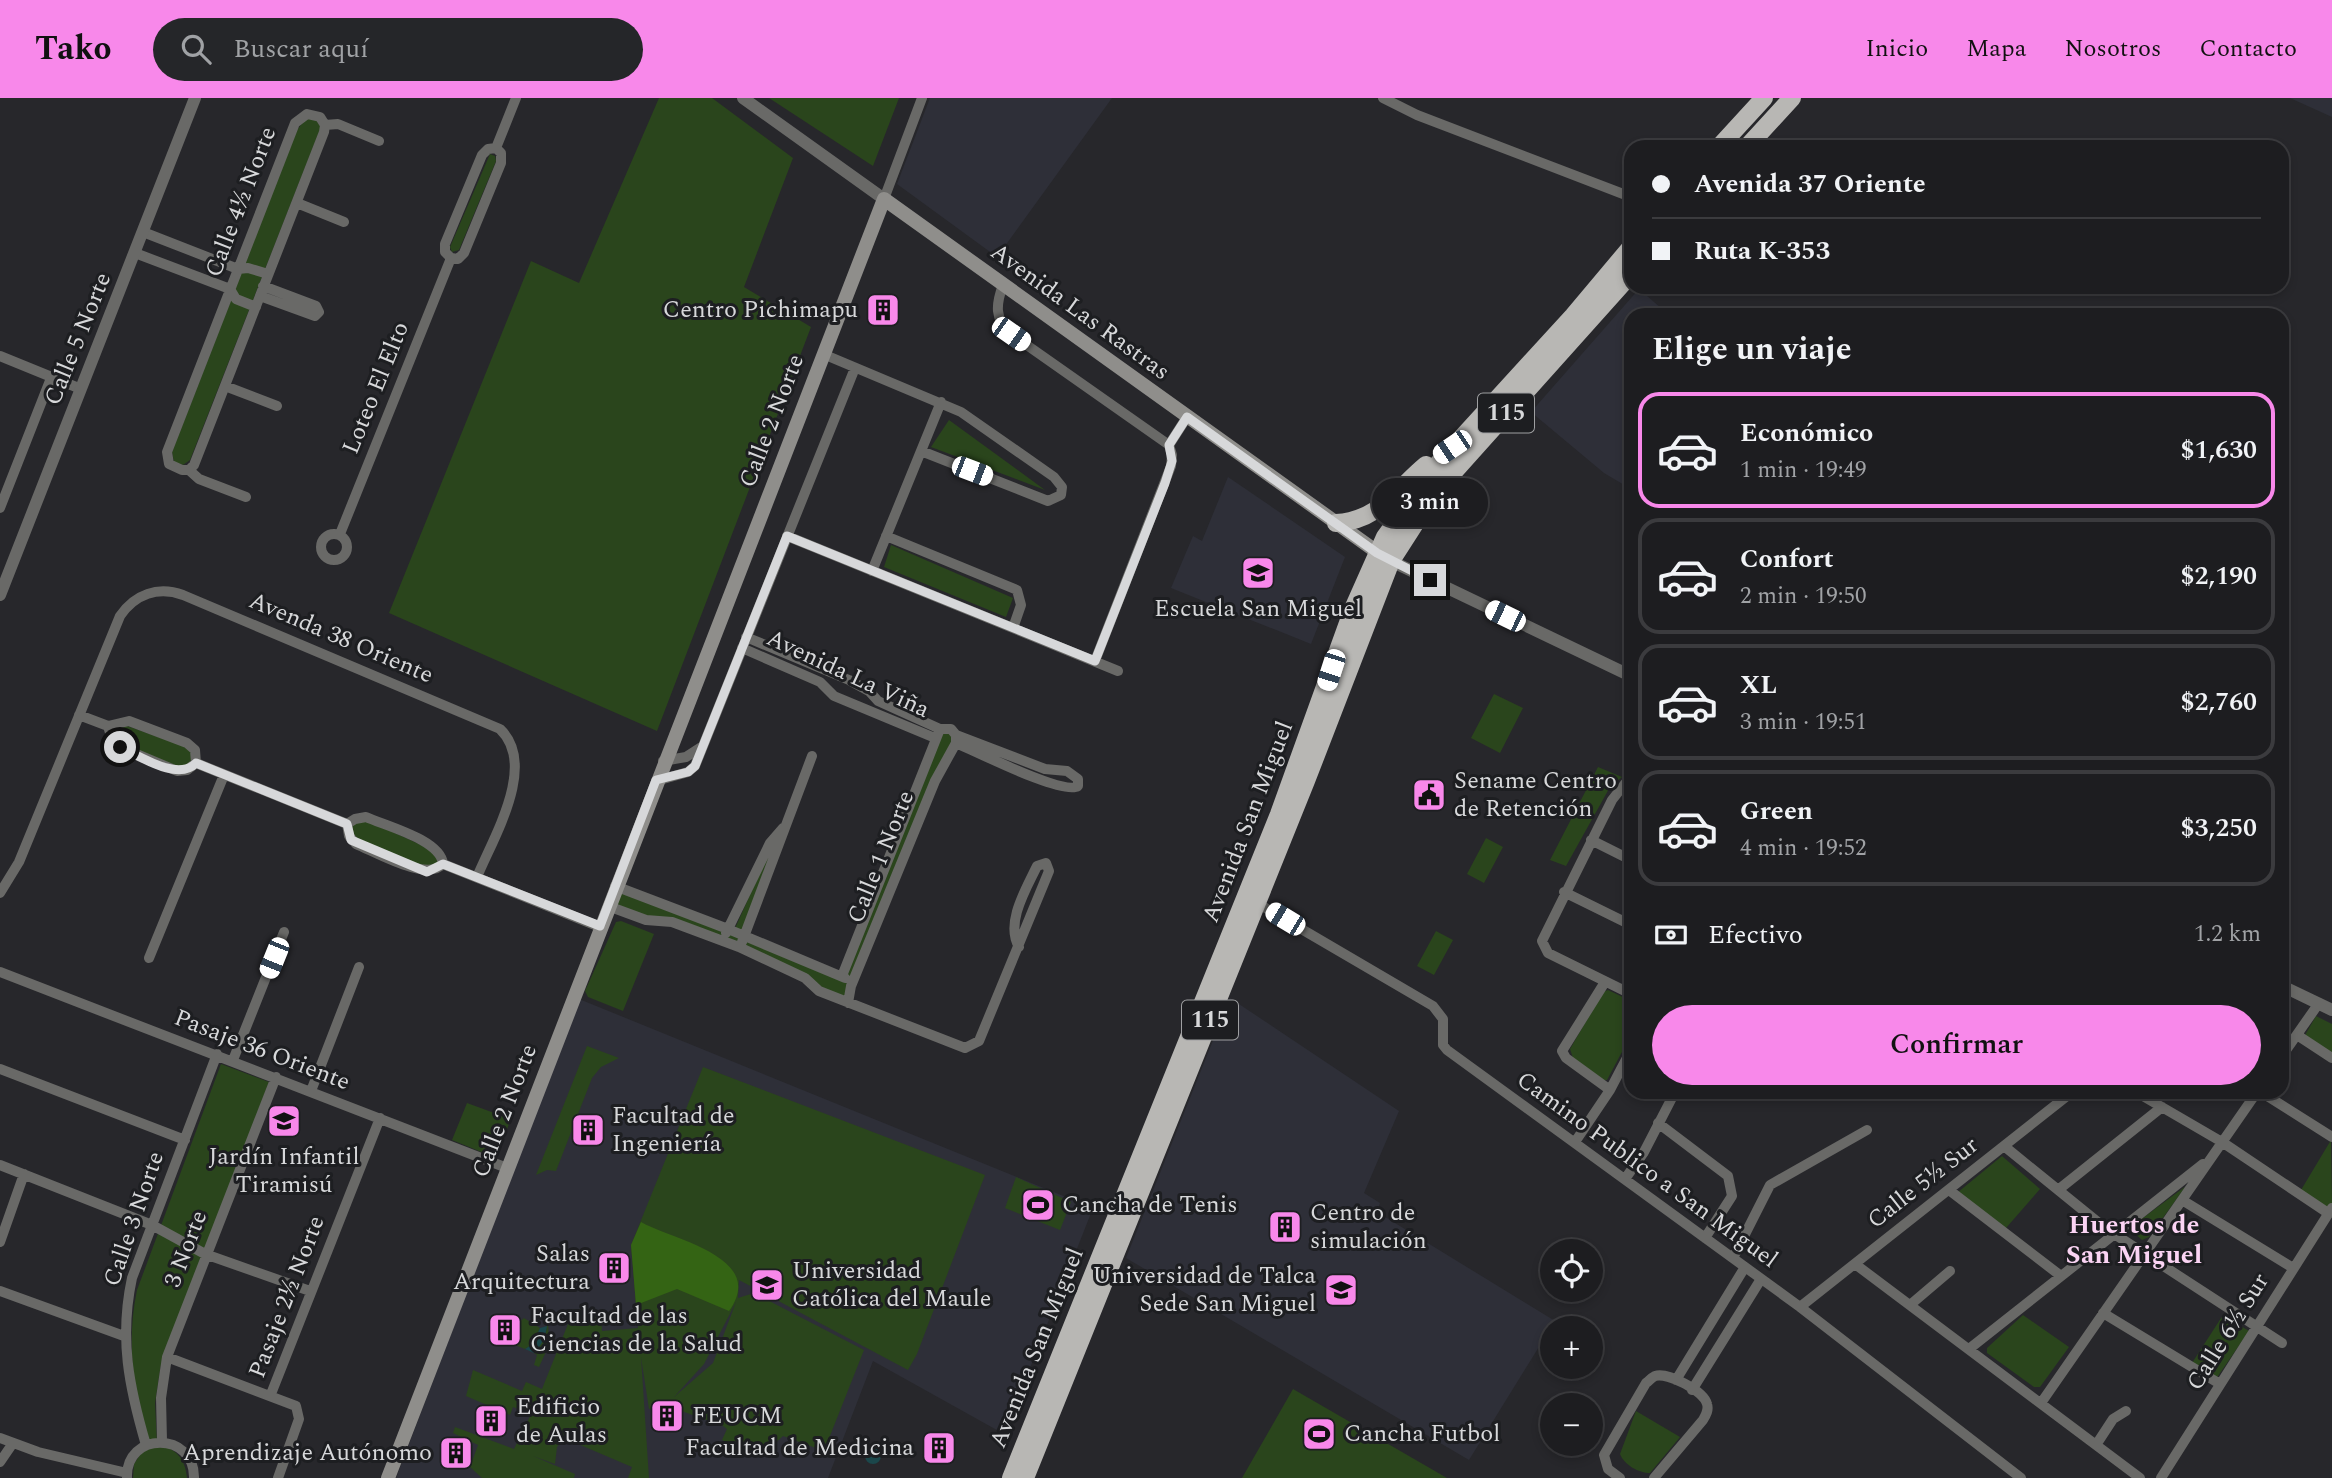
<!DOCTYPE html>
<html lang="es">
<head>
<meta charset="utf-8">
<style>
	:root { --surface:#1d1d20; --page:#252629; --text:#f1f3f6; --muted:#a0a2a5; --line:#3b3b3e; --accent:#f888ea }
	body { margin:0; font-family:Spectral,serif; background:var(--page); color:var(--text); height:100vh; display:flex; flex-direction:column; font-size:26px; white-space:nowrap }
	* { box-sizing:border-box; margin:0 }
	p { font-size:23px; color:var(--muted) }
	.icon { flex:none; width:38px; height:38px; fill:none; stroke:currentColor; stroke-width:2; stroke-linecap:round; stroke-linejoin:round }
	.map { position:relative; flex:1; overflow:hidden }
	.panel { position:absolute; left:1624px; top:210px; width:665px; height:791px; display:flex; flex-direction:column; background:var(--surface); border-radius:21px; box-shadow:0 4px 10px #0003,0 0 0 2px var(--line) }
	.panel>* { flex:none }
	.top-card { position:absolute; left:1624px; top:42px; width:665px; height:154px; border-radius:21px; box-shadow:0 4px 10px #0003,0 0 0 2px var(--line); display:grid; align-content:center; height:154px; padding:0 28px; background:var(--surface) }
	.fabs { position:absolute; left:1540px; top:1141px; display:grid; gap:14px }
	.fabs a { display:grid; place-items:center; width:63px; height:63px; border-radius:50%; background:var(--surface); box-shadow:0 4px 10px #0003,0 0 0 2px var(--line); font-size:35px }
	.end { position:absolute; width:32px; height:32px; margin:-16px; border:9px solid #d7d8da; background:#111; box-shadow:0 0 0 4px #111 }
	.from { border-radius:50% }
	.bubble { position:absolute; height:49px; border-radius:24px; background:var(--surface); box-shadow:0 4px 10px #0003,0 0 0 2px var(--line); font-size:23px; font-weight:600; line-height:49px; text-align:center }
	.car { position:absolute; width:21px; height:42px; margin:-21px -10px; border-radius:9px; box-shadow:0 0 5px 2px #0007; background:linear-gradient(#fff 24%,#345 0 40%,#fff 0 76%,#345 0 86%,#fff 0) }
	.top-card b { display:flex; align-items:center; gap:24px; height:66px; font-size:26px }
	.top-card b+b { border-top:2px solid var(--line) }
	.top-card i { width:18px; height:18px; background:var(--text) }
	ul { padding:0; list-style:none }
	li { display:flex; align-items:center; gap:21px; height:116px; margin:0 14px 10px; padding:0 14px; border:4px solid var(--line); border-radius:21px }
	li div { flex:1 }
	li b { display:block; font-size:26px }
	li em { font-style:normal; font-weight:600 }
	li.current { border-color:var(--accent) }
	li>.icon { width:63px; height:63px; stroke-width:1.5 }
	h2 { padding:0 28px; font-size:32px; line-height:84px }
	.pay { display:flex; align-items:center; gap:18px; height:77px; padding:0 28px; font-size:26px }
	.pay p { margin-inline-start:auto }
	.primary-button { display:flex; gap:14px; margin-top:auto; padding:14px 28px }
	.primary-button a { flex:1; height:80px; border-radius:42px; background:var(--accent); color:#111; font-size:28px; font-weight:600; line-height:80px; text-align:center }
	header { display:flex; align-items:center; gap:42px; box-sizing:border-box; height:98px; padding:0 35px; background:var(--accent); color:#111 }
	header strong { font-size:33px }
	nav { display:flex; gap:38px; margin-inline-start:auto; font-size:24px }
	.search { width:490px; height:63px; background:var(--page); display:flex; align-items:center; gap:18px; box-sizing:border-box; padding:0 24px; border-radius:38px; color:var(--muted); font-size:26px }
	.map>svg:first-child { display:block }
	.built { fill:#2e2f38 }
	.green { fill:#2a451c; fill-rule:evenodd }
	.forest { fill:#346414 }
	.water { fill:#1b474b }
	.lines { fill:none; stroke-linecap:round; stroke-linejoin:round }
	.minor { stroke:#696967; stroke-width:10 }
	.tertiary { stroke:#696967; stroke-width:12 }
	.secondary { stroke:#8f8e8b; stroke-width:14 }
	.trunk { stroke:#b8b7b4; stroke-width:18 }
	.route { stroke:#d7d8da; stroke-width:9 }
	.labels { text-anchor:middle; dominant-baseline:central; stroke-width:6; stroke-linejoin:round; paint-order:stroke }
	.shield { fill:#1d1e21; stroke:#9fa0a2; stroke-width:2 }
	.shield-label { font-size:23px; font-weight:bold; fill:#d7d8da }
	.street-label { font-size:24px; fill:#d7d8da; stroke:#1d1e21 }
	.poi-label { font-size:24px; fill:#d7d8da; stroke:#1d1e21; text-anchor:start }
	.neighbourhood-label { font-size:26px; font-weight:bold; fill:#fbd4f4; stroke:#1d1e21 }
</style>
</head>
<body>
<header>
<strong>Tako</strong>
<div class="search"><svg class="icon" aria-label="search" viewBox="0 0 24 24"><circle cx="10" cy="10" r="6"/><path d="M15 15l6 6"/></svg>Buscar aquí</div>
<nav><a>Inicio</a><a>Mapa</a><a>Nosotros</a><a>Contacto</a></nav>
</header>
<div class="map">
<svg width="2332" height="1380" viewBox="0 0 2332 1380">
	<rect width="100%" height="100%" fill="#27272b"/>
	<!-- built -->
	<path class="built" d="M930 0H1112L997 159 897 86Z
		M2290 0H2332V19Z
		M1639 191 1669 217H1631V391L1604 375 1531 314Z
		M1228 379 1345 459 1311 546 1171 490 1193 438 1202 443Z
		M1230 900 1399 1013 1364 1095 1380 1105 1377 1114 1555 1223 1469 1362 1126 1160Z
		M579 901 1093 1110 1004 1336 873 1263 828 1380H396Z"/>
	<!-- green -->
	<path class="green" d="M659 0H712L793 60 744 189 811 229 657 633 389 515 531 163 579 185Z
		M769 0H899L873 68Z
		M306 20 317 23 321 29 190 362 183 367 174 364 172 354 297 32Z
		M490 56 495 58 496 63 459 152 452 154 450 149Z
		M949 322 1045 392 931 349Z
		M891 447 1013 500 1006 519 884 469Z
		M1494 596 1523 610 1500 655 1471 640Z
		M116 624 195 652 187 672 120 649 111 626Z
		M938 634 956 637 848 905 739 849 608 808 615 788 733 835 777 736 744 839 842 878Z
		M1598 669 1622 679 1610 689 1566 768 1550 762Z
		M360 719 441 756 434 773 356 746 347 726Z
		M1486 740 1503 749 1484 785 1467 776Z
		M621 823 654 836 623 913 588 899 585 893 616 824Z
		M1436 833 1453 842 1434 877 1417 868Z
		M1608 892 1631 903V937L1607 982H1602L1573 960 1570 951 1603 894Z
		M2316 918 2332 926V956L2304 939Z
		M587 948 619 960 601 969 592 980 556 1073 547 1072 536 1077Z
		M221 966 269 984 161 1266 155 1305 157 1345C176 1352 185 1359 187 1380H133L134 1366 144 1351C136 1295 125 1249 137 1192Z
		M703 969 985 1077 917 1256 908 1272 739 1182 738 1200 754 1195 864 1252 824 1353 783 1338 773 1347 765 1344 759 1358 722 1342 727 1331 723 1328 665 1307 649 1311 641 1259 649 1380H628L632 1369 564 1340 557 1349 555 1366 533 1358 575 1376 574 1380H482L470 1369 478 1347 453 1335 455 1329 514 1351 531 1316 513 1309 510 1317 466 1298 473 1272 522 1293 526 1284 542 1291 574 1211 601 1213 602 1233 638 1230 631 1147ZM736 1204 713 1265 674 1299 704 1266Z
		M467 1005 511 1021 496 1060 452 1042Z
		M2331 1042 2332 1105 2328 1111 2301 1092Z
		M2002 1058 2040 1091 2006 1130 1957 1095Z
		M1016 1079 1071 1104 1060 1132 1005 1110Z
		M2186 1088 2149 1139 2142 1142 2132 1133V1128Z
		M2023 1217 2069 1249 2040 1289H2034L1987 1255V1250Z
		M2223 1217 2249 1233 2216 1281 2192 1265Z
		M524 1220 540 1230 533 1246 525 1251 505 1243 511 1231Z
		M548 1222 549 1247 539 1269 534 1267 537 1257 534 1255 545 1240Z
		M1293 1291 1447 1380H1242Z
		M1636 1313 1680 1339 1650 1375C1639 1375 1624 1367 1620 1356Z"/>
	<!-- forest -->
	<path class="forest" d="M641 1124C673 1142 768 1159 729 1213L677 1191 636 1207 631 1147Z"/>
	<!-- water -->
	<path class="water" d="M547 1228C545 1240 542 1247 534 1255L525 1251 533 1246 540 1230Z
		M865 1358a8 8 0 1 1 16 0a8 8 0 1 1-16 0Z"/>
	<g class="lines">
		<!-- minor -->
		<path class="minor" d="M1383 0 1417 17 1631 99
			M307 16 320 19 325 27 324 34 194 367 189 372H182L169 366 167 354 295 25Z
			M325 27 338 26 379 43
			M496 50 501 55V65L464 155 458 161 451 160 445 154V146L482 57 488 51Z
			M496 50 516 0
			M884 101 922 0
			M297 105 344 124
			M143 134 238 171 248 170 268 176
			M135 155 230 191 236 201 256 209
			M1003 187C996 206 994 221 1011 236L1169 347 1187 319
			M260 198 315 218 319 214 316 208 263 188
			M823 256 961 314 1054 379 1062 389 1061 397 1048 403 921 353
			M0 258 81 291
			M225 288 277 308
			M189 372 199 381 246 399
			M0 410 51 280
			M321 449a13 13 0 1 1 26 0a13 13 0 1 1-26 0Z
			M340 436 451 160
			M787 438 1118 573
			M886 438 1017 492 1021 507 1013 530
			M872 473 941 304
			M746 539 849 582 869 593 878 603 940 631H951L956 637V645L935 683 851 888 848 905
			M742 550 820 584 834 598 935 640
			M1095 563 1171 368 1172 357 1169 347
			M79 617 108 628
			M129 623 187 645 195 652 196 665 187 672 177 673 120 649 111 638 108 628Z
			M956 645C976 653 1063 698 1078 688V681L1067 673 1045 671 956 637
			M663 663 686 659 703 648
			M196 665 347 726
			M1631 678 1612 702 1542 843 1548 855 1631 896
			M656 683 688 674 695 668 855 270
			M347 726 349 738 356 746C376 754 427 784 443 766
			M347 726 355 721 366 719C386 728 441 742 443 766
			M1591 742 1631 762
			M443 766 600 829
			M615 788 728 831 845 880
			M1564 794 1631 827
			M0 795 19 764 120 518C135 496 158 488 183 497L500 631C538 667 493 740 477 779
			M1257 805 1433 908 1443 921V947L1447 952 1800 1209 2021 1380
			M608 808 646 822 672 824 739 849 805 880 819 893 965 950 979 943 1049 773 1046 765 1037 768C1026 791 1005 825 1019 849
			M726 835 770 745 783 730
			M742 844 812 658
			M149 860 224 677
			M0 874 507 1070
			M842 878 940 631
			M1605 884 1562 953 1566 960 1610 992
			M2297 937 2332 960
			M2282 958 2319 905
			M233 962 284 834
			M0 971 185 1042
			M311 993 359 869
			M2136 994 2222 1044 2328 1115
			M2261 994 2332 1039
			M1658 1025 1728 1078 1732 1098 1705 1140
			M1575 1044 1610 992 1631 952
			M2004 1048 2105 1130 2282 1245
			M0 1067 152 1127 205 1156 310 1193
			M1625 1081 1644 1054 1675 994
			M1949 1092 2061 1178
			M2058 1092 2162 1009
			M2182 1102 2293 1170
			M0 1144 24 1076
			M1733 1160 1770 1087 1867 1032
			M1855 1166 2140 1380
			M0 1193 124 1238
			M1910 1207 1950 1173
			M1800 1209 2072 994
			M2103 1215 2220 1286
			M1969 1251 2203 1066
			M167 1259 296 1308 299 1321 278 1380
			M1676 1282 1745 1169
			M1692 1292 1761 1181
			M271 1296 380 1020
			M2041 1305 2257 994
			M0 1340 38 1354 127 1375
			M162 1343 161 1300 167 1259 276 979
			M146 1347C129 1289 119 1240 132 1180L217 956
			M2096 1347 2113 1321 2126 1313
			M0 1364 13 1345
			M127 1380C125 1333 195 1333 194 1380
			M1620 1380 1608 1371 1604 1357 1646 1285C1649 1283 1651 1280 1655 1278 1668 1274 1704 1293 1707 1306 1709 1312 1706 1317 1703 1322L1654 1380
			M2161 1380 2332 1110"/>
		<!-- tertiary -->
		<path class="tertiary" d="M743 0 884 101
			M1391 463 1631 578
			M0 497 195 0
			M2282 888 2332 912"/>
		<!-- secondary -->
		<path class="secondary" d="M388 1380 884 101 1384 459"/>
		<!-- trunk -->
		<path class="trunk" d="M1719 49 1764 0
			M1747 49 1792 0
			M1336 425C1378 423 1396 392 1426 367
			M1011 1380 1279 716 1353 511 1385 439 1435 369 1573 218 1631 149
			M1025 1380 1306 683 1391 463 1434 396 1631 176"/>
	</g>
	<g class="lines">
		<!-- route -->
		<path class="route" d="M120 649C140 658 178 684 196 665L347 726 351 742 427 774 443 766 600 828 656 682 688 674 695 668 787 438 1095 563 1165 385 1172 363 1169 347 1187 319 1377 455 1430 482"/>
	</g>
	<!-- icons -->
	<defs>
		<symbol id="building-square" viewBox="-11 -11 22 22"><rect x="-9" y="-9" width="18" height="18" rx="4" fill="#f888ea" stroke="#1d1e21"/><path d="M-4-6H4V6H1V3H-1V6H-4ZM-2.5-4.3h1.7v1.8h-1.7ZM.8-4.3h1.7v1.8H.8ZM-2.5-1h1.7V.8h-1.7ZM.8-1h1.7V.8H.8Z" fill="#111"/></symbol>
		<symbol id="school-square" viewBox="-11 -11 22 22"><rect x="-9" y="-9" width="18" height="18" rx="4" fill="#f888ea" stroke="#1d1e21"/><path d="M0-5L7-2L0 1L-7-2ZM-4 1L0 2.5L4 1V4Q0 6-4 4Z" fill="#111"/></symbol>
		<symbol id="civic-square" viewBox="-11 -11 22 22"><rect x="-9" y="-9" width="18" height="18" rx="4" fill="#f888ea" stroke="#1d1e21"/><path d="M-.6-6.5H3V-4.5H.6V-3L4-1V1h2V6H-6V1h2V-1L-.6-3ZM-1.2 2.5V6h2.4V2.5Z" fill="#111"/></symbol>
		<symbol id="stadium-square" viewBox="-11 -11 22 22"><rect x="-9" y="-9" width="18" height="18" rx="4" fill="#f888ea" stroke="#1d1e21"/><path d="M0-5a6.5 5 0 1 0 0 10a6.5 5 0 1 0 0-10ZM-3.5-1.8h7v3.6h-7Z" fill="#111"/></symbol>
		<symbol id="university-square" viewBox="-11 -11 22 22"><rect x="-9" y="-9" width="18" height="18" rx="4" fill="#f888ea" stroke="#1d1e21"/><path d="M0-5L7-2L0 1L-7-2ZM-4 1L0 2.5L4 1V4Q0 6-4 4Z" fill="#111"/></symbol>
	</defs>
	<g fill-rule="evenodd">
		<use href="#building-square" x="864" y="193" width="38" height="38"/>
		<use href="#school-square" x="1239" y="456" width="38" height="38"/>
		<use href="#civic-square" x="1410" y="678" width="38" height="38"/>
		<use href="#school-square" x="265" y="1004" width="38" height="38"/>
		<use href="#building-square" x="569" y="1013" width="38" height="38"/>
		<use href="#stadium-square" x="1019" y="1088" width="38" height="38"/>
		<use href="#building-square" x="1266" y="1110" width="38" height="38"/>
		<use href="#building-square" x="595" y="1151" width="38" height="38"/>
		<use href="#university-square" x="748" y="1168" width="38" height="38"/>
		<use href="#university-square" x="1322" y="1173" width="38" height="38"/>
		<use href="#building-square" x="486" y="1213" width="38" height="38"/>
		<use href="#building-square" x="648" y="1299" width="38" height="38"/>
		<use href="#building-square" x="472" y="1304" width="38" height="38"/>
		<use href="#stadium-square" x="1300" y="1317" width="38" height="38"/>
		<use href="#building-square" x="920" y="1331" width="38" height="38"/>
		<use href="#building-square" x="437" y="1336" width="38" height="38"/>
	</g>
	<g class="labels">
		<!-- shield labels -->
		<g class="shield">
			<rect x="1478" y="295.5" width="56" height="39" rx="5"/>
			<rect x="1182" y="902.5" width="56" height="39" rx="5"/>
		</g>
		<g class="shield-label">
			<text x="1506" y="315">115</text>
			<text x="1210" y="922">115</text>
		</g>
		<!-- street labels -->
		<g class="street-label">
			<text transform="translate(241 104) rotate(-69)">Calle 4½ Norte</text>
			<text transform="translate(1080 214) rotate(36)">Avenida Las Rastras</text>
			<text transform="translate(78 241) rotate(-68)">Calle 5 Norte</text>
			<text transform="translate(376 290) rotate(-68)">Loteo El Elto</text>
			<text transform="translate(772 323) rotate(-69)">Calle 2 Norte</text>
			<text transform="translate(341 540) rotate(23)">Avenda 38 Oriente</text>
			<text transform="translate(848 576) rotate(25)">Avenida La Viña</text>
			<text transform="translate(1248 724) rotate(-69)">Avenida San Miguel</text>
			<text transform="translate(881 759) rotate(-68)">Calle 1 Norte</text>
			<text transform="translate(262 952) rotate(21)">Pasaje 36 Oriente</text>
			<text transform="translate(505 1013) rotate(-69)">Calle 2 Norte</text>
			<text transform="translate(1647 1072) rotate(36)">Camino Publico a San Miguel</text>
			<text transform="translate(1923 1085) rotate(-38)">Calle 5½ Sur</text>
			<text transform="translate(134 1121) rotate(-71)">Calle 3 Norte</text>
			<text transform="translate(186 1151) rotate(-69)">3 Norte</text>
			<text transform="translate(287 1199) rotate(-69)">Pasaje 2½ Norte</text>
			<text transform="translate(2228 1234) rotate(-58)">Calle 6½ Sur</text>
			<text transform="translate(1037 1250) rotate(-68)">Avenida San Miguel</text>
		</g>
		<!-- poi labels -->
		<g class="poi-label">
			<text x="858" y="212" text-anchor="end">Centro Pichimapu</text>
			<text x="1258" y="511" text-anchor="middle">Escuela San Miguel</text>
			<text x="1454" y="683">Sename Centro<tspan x="1454" dy="28">de Retención</tspan></text>
			<text x="612" y="1018">Facultad de<tspan x="612" dy="28">Ingeniería</tspan></text>
			<text x="284" y="1059" text-anchor="middle">Jardín Infantil<tspan x="284" dy="28">Tiramisú</tspan></text>
			<text x="1062" y="1107">Cancha de Tenis</text>
			<text x="1310" y="1115">Centro de<tspan x="1310" dy="28">simulación</tspan></text>
			<text x="590" y="1156" text-anchor="end">Salas<tspan x="590" dy="28">Arquitectura</tspan></text>
			<text x="792" y="1173">Universidad<tspan x="792" dy="28">Católica del Maule</tspan></text>
			<text x="1316" y="1178" text-anchor="end">Universidad de Talca<tspan x="1316" dy="28">Sede San Miguel</tspan></text>
			<text x="530" y="1218">Facultad de las<tspan x="530" dy="28">Ciencias de la Salud</tspan></text>
			<text x="516" y="1309">Edificio<tspan x="516" dy="28">de Aulas</tspan></text>
			<text x="692" y="1318">FEUCM</text>
			<text x="1344" y="1336">Cancha Futbol</text>
			<text x="914" y="1350" text-anchor="end">Facultad de Medicina</text>
			<text x="432" y="1355" text-anchor="end">Aprendizaje Autónomo</text>
		</g>
		<!-- neighbourhood labels -->
		<g class="neighbourhood-label">
			<text x="2134" y="1127">Huertos de<tspan x="2134" dy="30">San Miguel</tspan></text>
		</g>
	</g>
</svg>
<div class="fabs">
<a><svg class="icon" aria-label="locate" viewBox="0 0 24 24"><circle cx="12" cy="12" r="6"/><path d="M12 2v4M12 18v4M2 12h4M18 12h4"/></svg></a>
<a>+</a>
<a>−</a>
</div>
<i class="end from" style="left:120px;top:649px"></i>
<i class="end" style="left:1430px;top:482px"></i>
<div class="bubble" style="left:1372px;top:380px;width:116px">3 min</div>
<i class="car" style="left:1011px;top:236px;rotate:125deg"></i>
<i class="car" style="left:1452px;top:349px;rotate:236deg"></i>
<i class="car" style="left:972px;top:373px;rotate:111deg"></i>
<i class="car" style="left:1505px;top:518px;rotate:296deg"></i>
<i class="car" style="left:1331px;top:572px;rotate:198deg"></i>
<i class="car" style="left:1285px;top:821px;rotate:301deg"></i>
<i class="car" style="left:274px;top:860px;rotate:202deg"></i>
<div class="top-card">
<b><i class="from"></i>Avenida 37 Oriente</b>
<b><i></i>Ruta K-353</b>
</div>
<section class="panel">
<h2>Elige un viaje</h2>
<ul>
<li class="current"><svg class="icon" aria-label="car" viewBox="0 0 24 24"><path d="M5 17H2v-5l4-1 3-4h7l3 4 3 1v5h-3M9 17h6M6 11h13"/><circle cx="7" cy="17" r="2"/><circle cx="17" cy="17" r="2"/></svg><div><b>Económico</b><p>1 min · 19:49</p></div><em>$1,630</em></li>
<li><svg class="icon" aria-label="car" viewBox="0 0 24 24"><path d="M5 17H2v-5l4-1 3-4h7l3 4 3 1v5h-3M9 17h6M6 11h13"/><circle cx="7" cy="17" r="2"/><circle cx="17" cy="17" r="2"/></svg><div><b>Confort</b><p>2 min · 19:50</p></div><em>$2,190</em></li>
<li><svg class="icon" aria-label="car" viewBox="0 0 24 24"><path d="M5 17H2v-5l4-1 3-4h7l3 4 3 1v5h-3M9 17h6M6 11h13"/><circle cx="7" cy="17" r="2"/><circle cx="17" cy="17" r="2"/></svg><div><b>XL</b><p>3 min · 19:51</p></div><em>$2,760</em></li>
<li><svg class="icon" aria-label="car" viewBox="0 0 24 24"><path d="M5 17H2v-5l4-1 3-4h7l3 4 3 1v5h-3M9 17h6M6 11h13"/><circle cx="7" cy="17" r="2"/><circle cx="17" cy="17" r="2"/></svg><div><b>Green</b><p>4 min · 19:52</p></div><em>$3,250</em></li>
</ul>
<div class="pay"><svg class="icon" aria-label="cash" viewBox="0 0 24 24"><path d="M3 7h18v10H3z"/><circle cx="12" cy="12" r="2"/></svg>Efectivo<p>1.2 km</p></div>
<div class="primary-button"><a>Confirmar</a></div>
</section>
</div>
</body>
</html>
